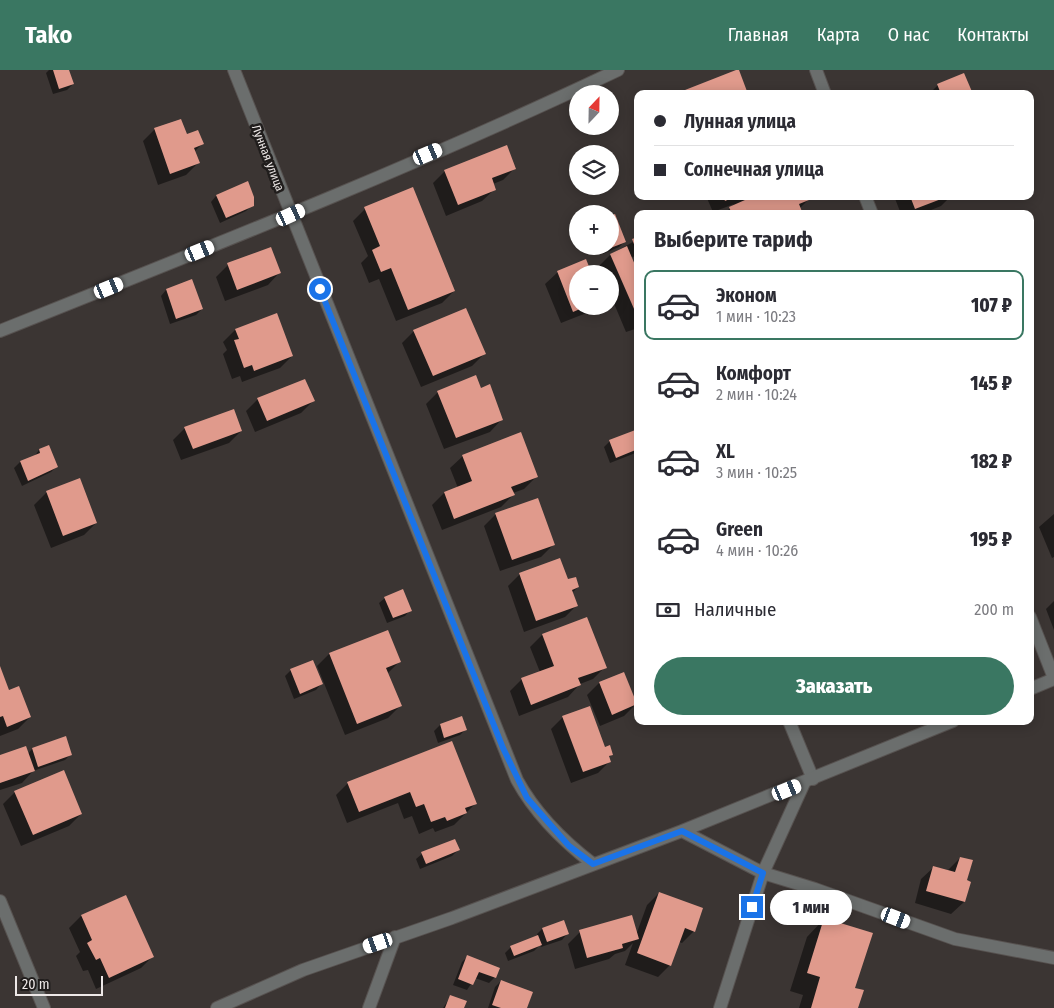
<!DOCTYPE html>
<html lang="ru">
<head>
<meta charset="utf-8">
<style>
	:root { --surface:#fff; --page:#f2f2f3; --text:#2b2b33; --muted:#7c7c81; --line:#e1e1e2; --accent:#3a7762 }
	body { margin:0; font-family:"Fira Sans Condensed",sans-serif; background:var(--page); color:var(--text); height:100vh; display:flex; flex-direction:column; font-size:19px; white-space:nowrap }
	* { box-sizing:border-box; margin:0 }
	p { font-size:16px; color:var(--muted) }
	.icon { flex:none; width:28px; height:28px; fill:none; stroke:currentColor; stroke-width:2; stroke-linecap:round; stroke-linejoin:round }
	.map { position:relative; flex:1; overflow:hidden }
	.sheet { position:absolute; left:634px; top:140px; width:400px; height:515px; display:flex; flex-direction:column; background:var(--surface); border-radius:10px; box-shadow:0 2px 12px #0003 }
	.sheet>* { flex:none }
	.hud { position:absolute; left:634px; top:20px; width:400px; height:110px; border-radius:10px; box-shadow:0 2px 12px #0003; display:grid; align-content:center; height:110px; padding:0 20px; background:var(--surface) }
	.needle { width:32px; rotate:22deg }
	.controls { position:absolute; left:569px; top:15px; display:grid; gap:10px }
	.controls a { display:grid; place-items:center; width:50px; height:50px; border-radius:50%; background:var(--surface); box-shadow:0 2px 12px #0003; font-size:25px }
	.scale { position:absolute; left:15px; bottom:12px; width:88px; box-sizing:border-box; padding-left:5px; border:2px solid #ede8e7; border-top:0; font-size:14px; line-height:18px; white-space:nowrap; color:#ede8e7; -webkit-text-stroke:4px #201d1c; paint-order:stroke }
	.end { position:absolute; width:22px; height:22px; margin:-11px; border:6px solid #1a73e8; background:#fff; box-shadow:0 0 0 2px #fff }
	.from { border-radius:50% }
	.bubble { position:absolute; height:35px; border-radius:18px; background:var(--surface); box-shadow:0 2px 12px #0003; font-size:16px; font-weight:800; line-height:35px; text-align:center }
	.car { position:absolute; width:15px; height:30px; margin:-15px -8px; border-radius:6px; box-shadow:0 0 4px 1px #0007; background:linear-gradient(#fff 24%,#345 0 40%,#fff 0 76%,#345 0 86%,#fff 0) }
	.hud b { display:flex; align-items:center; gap:18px; height:48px; font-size:19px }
	.hud b+b { border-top:1px solid var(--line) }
	.hud i { width:12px; height:12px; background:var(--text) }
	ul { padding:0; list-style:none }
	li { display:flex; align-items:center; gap:15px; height:70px; margin:0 10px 8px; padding:0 10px; border:2px solid transparent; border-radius:10px }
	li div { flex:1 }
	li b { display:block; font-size:19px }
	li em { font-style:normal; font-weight:800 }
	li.on { border-color:var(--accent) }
	li>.icon { width:45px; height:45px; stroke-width:1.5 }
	h2 { padding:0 20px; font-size:22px; line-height:60px }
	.pay { display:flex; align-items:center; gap:12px; height:55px; padding:0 20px; font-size:19px }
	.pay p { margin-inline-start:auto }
	.button { display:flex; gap:10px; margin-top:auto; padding:10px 20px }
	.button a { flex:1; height:58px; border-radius:30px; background:var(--accent); color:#fff; font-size:20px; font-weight:800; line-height:58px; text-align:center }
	header { display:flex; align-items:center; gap:30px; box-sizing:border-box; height:70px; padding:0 25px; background:var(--accent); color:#fff }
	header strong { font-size:24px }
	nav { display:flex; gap:28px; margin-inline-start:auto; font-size:18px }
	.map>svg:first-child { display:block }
	.shadow { fill:#0007 }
	.building { fill:#e09a8c }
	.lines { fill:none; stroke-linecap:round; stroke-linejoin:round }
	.lane-casing { stroke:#575250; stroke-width:14 }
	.street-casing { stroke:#575250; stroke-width:14 }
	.lane { stroke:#6b6e6d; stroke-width:12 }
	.street { stroke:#6b6e6d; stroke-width:12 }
	.route { stroke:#1a73e8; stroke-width:6 }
	.labels { text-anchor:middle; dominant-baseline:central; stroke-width:5; stroke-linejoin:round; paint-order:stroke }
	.street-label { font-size:12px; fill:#ede8e7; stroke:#201d1c }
</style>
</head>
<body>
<header>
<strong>Tako</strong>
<nav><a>Главная</a><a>Карта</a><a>О нас</a><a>Контакты</a></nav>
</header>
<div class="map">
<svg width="1054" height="938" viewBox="0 0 1054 938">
	<rect width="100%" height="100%" fill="#3b3533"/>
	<!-- shadow -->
	<path class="shadow" d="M49 0H68L73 14 67 20 53 24 46 3Z
		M938 15 971 24H933L932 21Z
		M155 59 186 66 202 74 194 82 198 93 186 105 158 115 143 71Z
		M515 98 503 110 493 114 495 119 482 131 446 146 433 113 445 101Z
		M216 126 252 135 246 141 220 153 211 132Z
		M706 126H806L808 130 800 138 802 144H724L734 134 713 142Z
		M894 126H951L941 136 921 144H901Z
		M365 139 454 221 442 233 396 251 379 209 369 213 361 193 368 186 353 151Z
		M638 169V185L630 188 638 205V258L626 262 610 224V204H601L598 197 610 185Z
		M625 171 619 177 603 184 600 176H610Z
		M228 195 280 202 268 215 225 231 216 207Z
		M558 202 578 204V236H595L589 242 561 253 545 214Z
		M192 211 202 239 196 245 170 254 161 226 166 220Z
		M235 260 292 286 280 298 242 312 240 306 232 309 223 284 227 280 223 272Z
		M414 261 484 284 472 296 421 317 402 273Z
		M480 319 502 349 490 362 444 379 426 334 438 322Z
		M258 329 313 331 301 343 255 362 246 341Z
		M185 358 241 361 229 373 181 390 173 370Z
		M638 360V382L610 393 604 377 610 371Z
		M39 380 57 396 51 402 22 416 14 398 20 392 34 387Z
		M463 386 536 407 524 419 513 423V425L501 437 442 460 432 435 444 423 458 418 450 398Z
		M79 410 96 453 84 465 51 478 34 435 46 423Z
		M496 444 554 474 541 487 500 501 484 456Z
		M1054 444V487L1052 488 1039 457Z
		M520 504 578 517 572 523 577 535 565 547 524 562 508 516Z
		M385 528 410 540 405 546 387 553 379 533Z
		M1054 531V560L1046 539Z
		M387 562 399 592 387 604 400 636 388 648 345 665 317 596 329 584Z
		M542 565 605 597 593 609 580 614 568 627 519 646 510 621 522 609 540 602 530 577Z
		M0 599 9 622 30 647 18 659 0 666Z
		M291 600 321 614 316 620 294 629 285 606Z
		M623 603 636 634 624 646 600 656 587 625 599 613Z
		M563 647 612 684 608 688 610 691 598 703 571 713 551 659Z
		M462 648 466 659 460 665 438 673 434 661 440 655Z
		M65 668 71 684 65 690 33 701 22 713 0 720V686L28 684 32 679Z
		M451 672 475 734 454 755 435 762 433 758 419 764 412 746 404 749 398 733 347 753 336 725 348 713Z
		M15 722 81 744 69 756 21 776 3 734Z
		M458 780 452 786 420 799 416 789 422 784Z
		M960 788 965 811 964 832 951 844 915 833 921 809 934 797 948 800Z
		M659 823 694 861 682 873 679 872 670 895 658 907 625 895 633 873 625 881 615 884 609 889 575 899 568 874 580 862 636 865 647 835Z
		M125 826 153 886 141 898 96 919 88 900 83 901 76 886 80 882 69 858 81 846Z
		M824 849 854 919 857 938H799L803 925 790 921 807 867Z
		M542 859 567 864 562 870 541 877 540 875 534 881 508 891 505 883 511 877 537 867V864Z
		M468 886 498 899 494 908 489 913 475 908 467 920 453 915 462 892Z
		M501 911 526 938H488L495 917Z
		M451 926 463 938H443Z"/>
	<!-- building -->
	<path class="building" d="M53 0H69L74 14 59 19Z
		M736 0H739L748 24H686L685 20Z
		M964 3 973 24H941L937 14Z
		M181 49 187 64 198 60 204 74 194 78 200 93 170 104 154 58Z
		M507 75 516 99 492 108 496 120 458 135 444 100Z
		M248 111 254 127V136L226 148 216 125Z
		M413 117 455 221 408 240 391 198 381 202 372 180 380 176 364 137Z
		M723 126H737L725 131Z
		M754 126H808L809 130 799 134 803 144H732L729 137Z
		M910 126H949L915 139Z
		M615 144 626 172 608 179 610 146Z
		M638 167V182H637L632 169Z
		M627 176 638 202V248L610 184Z
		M271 177 281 203 237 220 227 193Z
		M586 189 592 204H578V236H587L573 242 557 201Z
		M192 209 203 239 176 249 166 219Z
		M466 238 486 284 433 306 413 260Z
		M277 243 293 286 254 301 252 295 244 298 234 270 239 269 235 259Z
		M476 305 481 318 490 314 503 350 456 368 437 321Z
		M305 309 315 331 267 351 257 328Z
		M234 339 242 361 193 379 184 357Z
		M638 359V379L616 388 609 370Z
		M521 362 538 407 511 417 515 425 454 449 444 422 472 411 462 385Z
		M49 375 58 397 28 411 20 391 40 383 39 379Z
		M80 408 97 453 63 466 46 421Z
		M538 428 555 475 512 490 495 443Z
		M560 488 568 509 576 507 579 517 572 520 578 536 536 551 519 503Z
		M403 519 412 541 393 548 384 527Z
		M587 547 607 598 578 608 581 615 531 635 521 608 554 596 542 564Z
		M388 560 401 592 386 598 402 636 357 654 329 583Z
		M313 590 323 614 300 624 290 599Z
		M0 596 9 620 19 616 31 647 7 657 3 646 0 647Z
		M624 602 637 634 612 645 599 612Z
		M590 636 605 677 610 675 613 685 609 686 611 692 583 702 562 646Z
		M462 646 467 660 444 668 440 654Z
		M66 666 72 685 38 697 32 678Z
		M452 671 477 734 465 738 467 743 447 751 445 747 431 752 424 734 416 737 410 722 359 742 347 712Z
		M26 676 35 701 0 713V685Z
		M64 700 82 744 33 765 14 721Z
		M455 769 460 780 426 794 421 782Z
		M960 787 973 790 967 810 971 812 965 832 926 821 933 796 955 802Z
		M659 822 703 838 695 862 685 858 671 896 637 883Z
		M126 825 154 887 109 908 100 888 96 890 87 873 92 870 81 845Z
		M632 845 639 869 622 874 623 878 587 888 579 860Z
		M824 848 873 863 855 918 864 920 858 938H811L820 907 807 903Z
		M564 850 569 864 547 872 542 858Z
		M538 865 542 875 514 886 510 876Z
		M467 885 500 898 496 908 479 902 473 915 458 909Z
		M501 910 533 922 527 938H501L492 935Z
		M450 925 467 931 464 938H445Z"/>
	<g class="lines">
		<defs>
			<path id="lane" d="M0 261C208 178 416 96 618 0
				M789 651 813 709
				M763 803 815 819 955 869 1054 888
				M369 938 395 867"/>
			<path id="street" d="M234 0 517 710C535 743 563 771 593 794
				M816 0 825 24
				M865 126 872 144
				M1030 547 1054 608
				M1030 619 1054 609
				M682 761 763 803
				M0 831 44 938
				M217 938 303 900 452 848 682 761 953 651
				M720 938 763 803 804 713"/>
		</defs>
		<!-- lane casing -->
		<use href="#lane" class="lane-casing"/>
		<!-- street casing -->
		<use href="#street" class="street-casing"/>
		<!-- lane -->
		<use href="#lane" class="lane"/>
		<!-- street -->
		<use href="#street" class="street"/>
	</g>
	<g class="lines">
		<!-- route -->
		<path class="route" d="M320 219 503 678 527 728 569 776 593 794 682 761 763 803 752 837"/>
	</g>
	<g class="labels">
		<!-- street labels -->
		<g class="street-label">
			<text transform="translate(268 88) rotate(69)">Лунная улица</text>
		</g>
	</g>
</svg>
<div class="controls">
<a><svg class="needle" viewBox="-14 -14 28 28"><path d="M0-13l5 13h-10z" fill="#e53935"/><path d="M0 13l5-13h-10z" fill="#7c7c81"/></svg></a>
<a><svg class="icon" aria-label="layers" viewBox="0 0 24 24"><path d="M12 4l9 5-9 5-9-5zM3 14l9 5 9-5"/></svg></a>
<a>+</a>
<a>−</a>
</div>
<div class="scale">20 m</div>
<i class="end from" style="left:320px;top:219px"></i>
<i class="end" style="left:752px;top:837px"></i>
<div class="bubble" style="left:770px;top:820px;width:82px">1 мин</div>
<i class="car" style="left:428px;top:84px;rotate:67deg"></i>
<i class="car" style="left:291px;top:145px;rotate:65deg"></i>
<i class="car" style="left:200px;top:181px;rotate:68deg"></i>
<i class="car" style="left:109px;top:218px;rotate:68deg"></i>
<i class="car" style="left:787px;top:720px;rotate:68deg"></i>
<i class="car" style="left:896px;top:848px;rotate:111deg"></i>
<i class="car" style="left:378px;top:873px;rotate:251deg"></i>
<div class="hud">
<b><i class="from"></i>Лунная улица</b>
<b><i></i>Солнечная улица</b>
</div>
<section class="sheet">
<h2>Выберите тариф</h2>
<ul>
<li class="on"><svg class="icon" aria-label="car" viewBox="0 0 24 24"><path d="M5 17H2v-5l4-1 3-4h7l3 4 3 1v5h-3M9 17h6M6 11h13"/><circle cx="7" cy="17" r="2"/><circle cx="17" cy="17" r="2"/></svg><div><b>Эконом</b><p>1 мин · 10:23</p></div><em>107 ₽</em></li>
<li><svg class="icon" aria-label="car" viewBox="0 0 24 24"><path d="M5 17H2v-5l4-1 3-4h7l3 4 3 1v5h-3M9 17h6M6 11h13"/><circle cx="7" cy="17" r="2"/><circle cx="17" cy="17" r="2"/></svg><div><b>Комфорт</b><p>2 мин · 10:24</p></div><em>145 ₽</em></li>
<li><svg class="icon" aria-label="car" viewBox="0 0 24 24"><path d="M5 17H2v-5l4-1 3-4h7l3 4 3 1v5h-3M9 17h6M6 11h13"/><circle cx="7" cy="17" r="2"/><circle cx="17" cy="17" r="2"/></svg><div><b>XL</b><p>3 мин · 10:25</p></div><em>182 ₽</em></li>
<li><svg class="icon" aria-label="car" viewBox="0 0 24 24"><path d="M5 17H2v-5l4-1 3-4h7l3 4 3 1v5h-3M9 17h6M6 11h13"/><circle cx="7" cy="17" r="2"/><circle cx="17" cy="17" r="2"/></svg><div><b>Green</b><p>4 мин · 10:26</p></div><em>195 ₽</em></li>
</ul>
<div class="pay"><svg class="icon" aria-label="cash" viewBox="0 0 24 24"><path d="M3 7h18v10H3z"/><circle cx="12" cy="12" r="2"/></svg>Наличные<p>200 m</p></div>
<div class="button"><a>Заказать</a></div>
</section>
</div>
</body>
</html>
